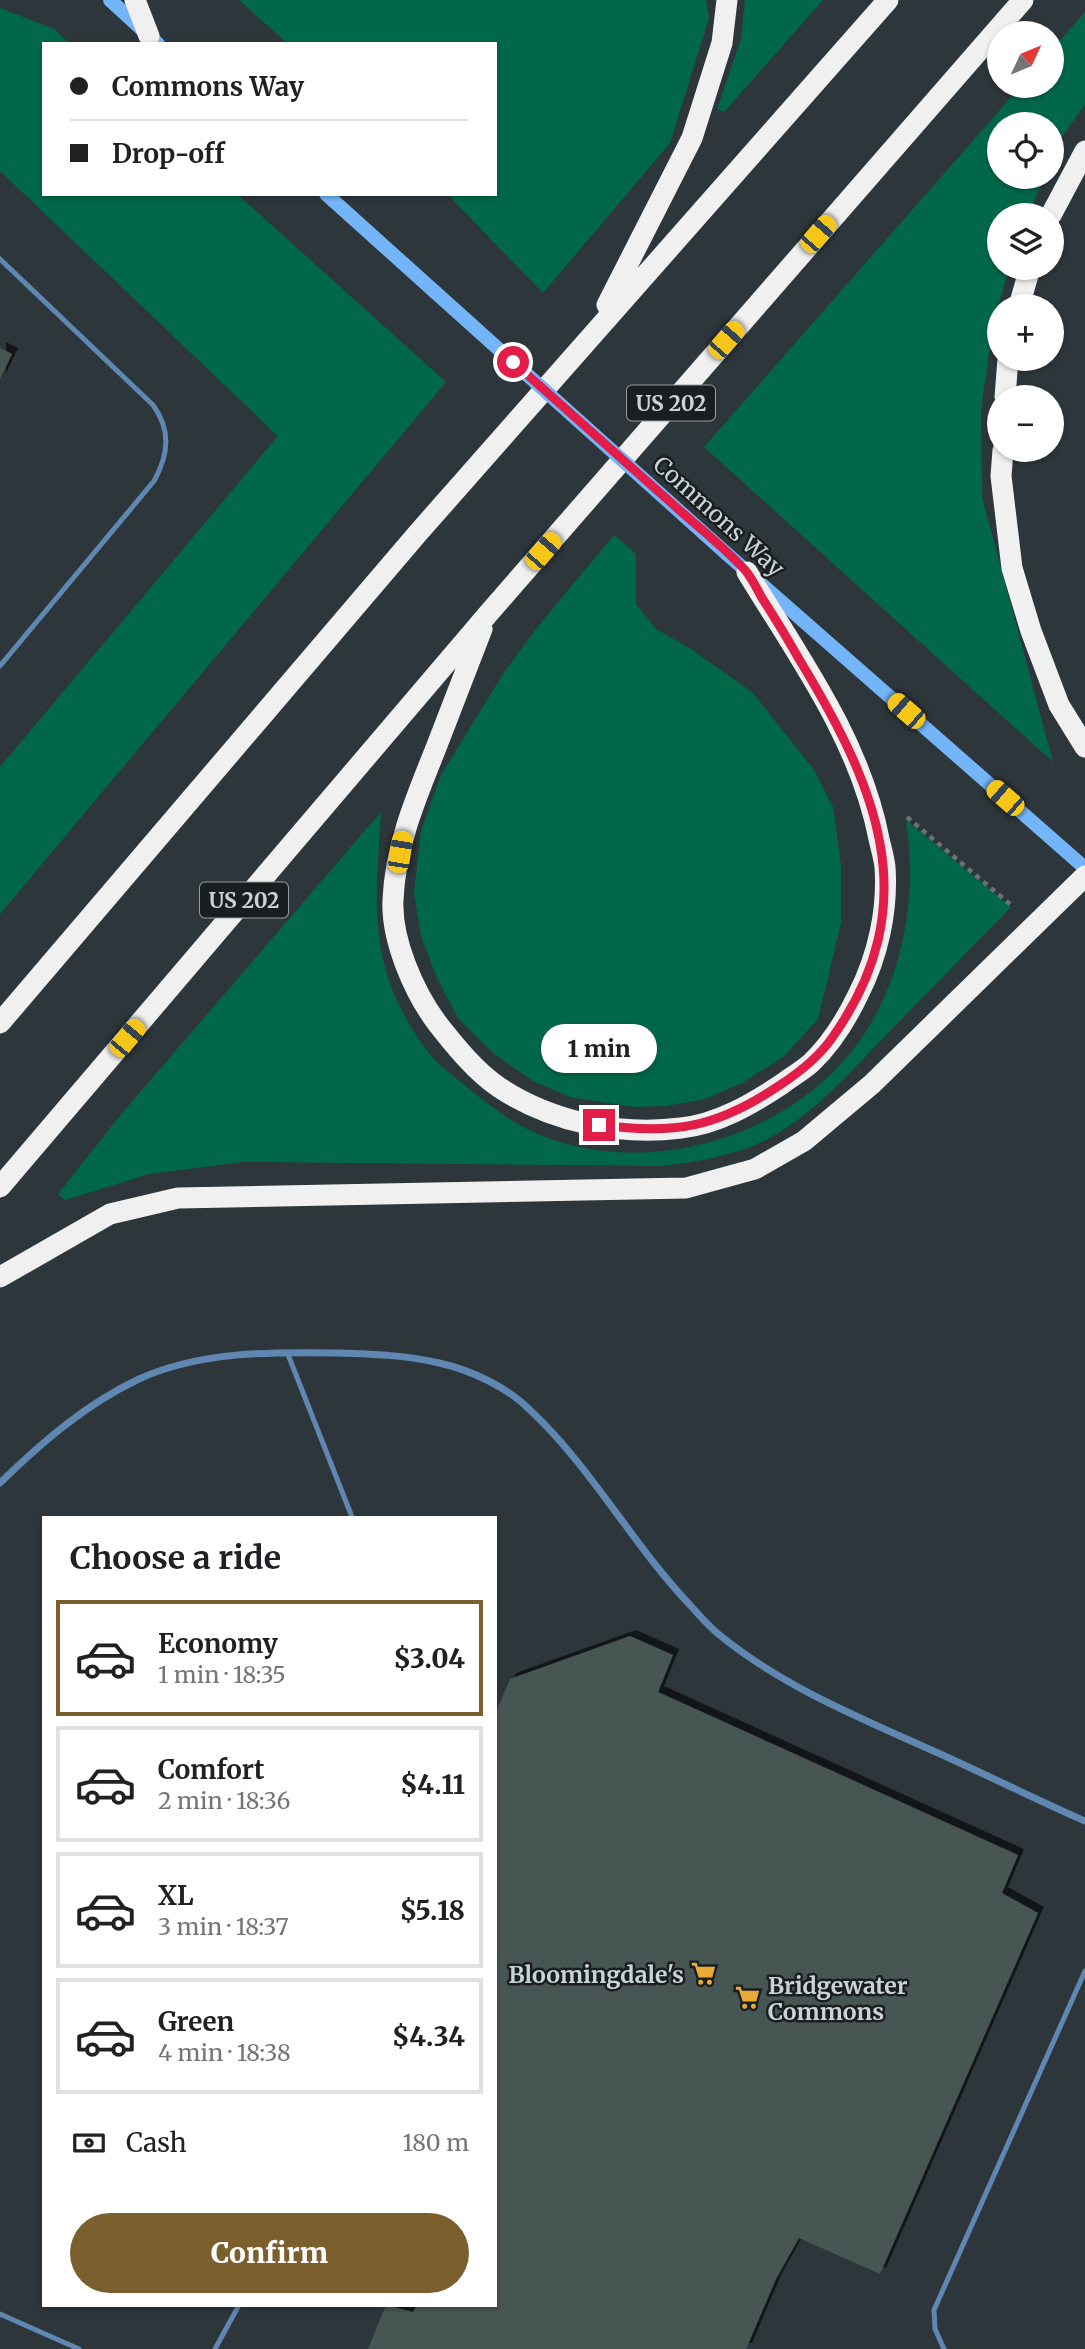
<!DOCTYPE html>
<html lang="en">
<head>
<meta charset="utf-8">
<style>
	:root { --surface:#fff; --page:#f2f2f2; --text:#202124; --muted:#757577; --line:#e0e0e0; --accent:#7b5f2d }
	body { margin:0; font-family:Merriweather,serif; background:var(--page); color:var(--text); height:100vh; display:flex; flex-direction:column; font-size:26px; white-space:nowrap }
	* { box-sizing:border-box; margin:0 }
	p { font-size:23px; color:var(--muted) }
	.icon { flex:none; width:38px; height:38px; fill:none; stroke:currentColor; stroke-width:2; stroke-linecap:round; stroke-linejoin:round }
	.map { position:relative; flex:1; overflow:hidden }
	.sheet { position:absolute; left:42px; top:1516px; width:455px; height:791px; display:flex; flex-direction:column; background:var(--surface); border-radius:0px; box-shadow:0 2px 5px #0004 }
	.sheet>* { flex:none }
	.guide { position:absolute; left:42px; top:42px; width:455px; height:154px; border-radius:0px; box-shadow:0 2px 5px #0004; display:grid; align-content:center; height:154px; padding:0 28px; background:var(--surface) }
	.needle { width:46px; rotate:46deg }
	.buttons { position:absolute; left:987px; top:21px; display:grid; gap:14px }
	.buttons a { display:grid; place-items:center; width:77px; height:77px; border-radius:50%; background:var(--surface); box-shadow:0 2px 5px #0004; font-size:35px }
	.end { position:absolute; width:32px; height:32px; margin:-16px; border:9px solid #e11d48; background:#fff; box-shadow:0 0 0 4px #fff }
	.from { border-radius:50% }
	.bubble { position:absolute; height:49px; border-radius:24px; background:var(--surface); box-shadow:0 2px 5px #0004; font-size:23px; font-weight:800; line-height:49px; text-align:center }
	.car { position:absolute; width:21px; height:42px; margin:-21px -10px; border-radius:9px; box-shadow:0 0 5px 2px #0007; background:linear-gradient(#f5c518 24%,#345 0 40%,#f5c518 0 76%,#345 0 86%,#f5c518 0) }
	.guide b { display:flex; align-items:center; gap:24px; height:66px; font-size:26px }
	.guide b+b { border-top:2px solid var(--line) }
	.guide i { width:18px; height:18px; background:var(--text) }
	ul { padding:0; list-style:none }
	li { display:flex; align-items:center; gap:21px; height:116px; margin:0 14px 10px; padding:0 14px; border:4px solid var(--line); border-radius:0px }
	li div { flex:1 }
	li b { display:block; font-size:26px }
	li em { font-style:normal; font-weight:800 }
	li.current { border-color:var(--accent) }
	li>.icon { width:63px; height:63px; stroke-width:1.5 }
	h2 { padding:0 28px; font-size:32px; line-height:84px }
	.pay { display:flex; align-items:center; gap:18px; height:77px; padding:0 28px; font-size:26px }
	.pay p { margin-inline-start:auto }
	.primary-button { display:flex; gap:14px; margin-top:auto; padding:14px 28px }
	.primary-button a { flex:1; height:80px; border-radius:42px; background:var(--accent); color:#fff; font-size:28px; font-weight:800; line-height:80px; text-align:center }
	.map>svg:first-child { display:block }
	.green { fill:#006849 }
	.building { fill:#475453; filter:url(#shadow) }
	.lines { fill:none; stroke-linecap:round; stroke-linejoin:round }
	.path { stroke:#6a7276; stroke-width:4.5; stroke-dasharray:5 5; stroke-linecap:butt }
	.lane { stroke:#5f87b2; stroke-width:5 }
	.street { stroke:#5f87b2; stroke-width:7 }
	.secondary { stroke:#74b5f9; stroke-width:14 }
	.highway { stroke:#f0f0f0; stroke-width:21 }
	.secondary-bridge { stroke:#74b5f9; stroke-width:14 }
	.route { stroke:#e11d48; stroke-width:9 }
	.labels { text-anchor:middle; dominant-baseline:central; stroke-width:5; stroke-linejoin:round; paint-order:stroke }
	.shield { fill:#191e20; stroke:#969d9f; stroke-width:2 }
	.shield-label { font-size:21px; font-weight:bold; fill:#ccd3d5 }
	.street-label { font-size:23px; fill:#ccd3d5; stroke:#191e20 }
	.poi-label { font-size:23px; font-weight:bold; fill:#ccd3d5; stroke:#191e20; text-anchor:end }
</style>
</head>
<body>
<div class="map">
<svg width="1085" height="2349" viewBox="0 0 1085 2349">
	<defs>
		<filter id="shadow"><feDropShadow dx="6" dy="-6" stdDeviation="0" flood-color="#0009"/></filter>
	</defs>
	<rect width="100%" height="100%" fill="#2d373b"/>
	<!-- green -->
	<path class="green" d="M239 0H706L709 18 670 143 543 293 447 194H495V44H288Z
		M745 0H823L724 112 717 109 741 39Z
		M0 8 54 29 70 44H44V194H237L446 382 0 914V767L278 436 0 171Z
		M1085 12V104L1059 141 1052 159V124H999V177H1044L1028 215H999V268H1009L993 325 981 410 982 497 1053 762 704 447 1021 86H1052V50Z
		M614 535 636 554V604L656 629 691 649 752 692 814 770 833 807 841 865V923L818 1019 784 1056 742 1083 705 1099 666 1106 634 1107 570 1097 533 1081 493 1053 458 1018 437 978 421 936 414 893 421 831 441 775 505 671 540 624Z
		M381 812C378 868 370 925 389 980 397 1007 420 1046 440 1065 451 1075 463 1083 473 1092 494 1109 515 1125 540 1135 656 1182 806 1132 870 1025 906 964 917 889 906 820L1011 907C970 949 929 991 888 1033 846 1076 807 1124 750 1147 721 1158 692 1162 662 1166L243 1162 149 1174 65 1200 58 1194 118 1118Z"/>
	<!-- building -->
	<path class="building" d="M0 348 12 354 0 379Z
		M630 1636 673 1655 658 1692 1018 1855 1002 1893 1038 1913 880 2274 799 2238 776 2279 746 2349H368L386 2305 413 2312 417 2305H495V1714L510 1679Z"/>
	<g class="lines">
		<!-- path -->
		<path class="path" d="M907 817 1012 906"/>
		<!-- lane -->
		<path class="lane" d="M0 259 153 405C171 430 169 454 154 481L0 666
			M287 1352 352 1517
			M0 2314 79 2349
			M215 2349 239 2305
			M944 2349 935 2329 934 2310 1085 1971"/>
		<!-- street -->
		<path class="street" d="M0 1483C42 1442 86 1404 139 1379 200 1351 271 1352 337 1353 371 1354 405 1355 439 1363 471 1370 507 1387 530 1410 592 1468 632 1544 690 1605 700 1616 710 1628 722 1637 787 1689 863 1719 938 1753 987 1775 1035 1799 1085 1821"/>
		<!-- secondary -->
		<path class="secondary" d="M110 0 158 44
			M326 194 435 292
			M727 554 1085 868"/>
		<!-- highway -->
		<path class="highway" d="M135 0 149 36
			M1051 215 1085 151
			M607 305 692 138 722 43 727 0
			M1019 306 1030 268
			M1005 397 1008 359
			M1003 450 1001 476 1012 568 1031 631 1059 705 1085 747
			M482 629C466 671 450 712 434 753 415 800 395 848 393 900 391 940 414 992 437 1023 455 1046 476 1072 500 1088 552 1122 620 1136 681 1128 718 1124 752 1104 782 1084 791 1077 802 1071 811 1063 831 1044 846 1020 858 995 878 956 888 910 885 867 884 858 881 848 879 839 860 740 798 656 747 572
			M0 1023 418 533 888 0
			M0 1187 488 614 1023 0
			M0 1277 110 1214 178 1198 686 1188 755 1169 804 1141 872 1084 1085 876"/>
		<!-- secondary-bridge -->
		<path class="secondary-bridge" d="M435 292 727 554"/>
	</g>
	<g class="lines">
		<!-- route -->
		<path class="route" d="M513 362C565 408 616 454 668 500 693 523 722 545 745 570 752 578 757 589 762 598 775 618 787 638 799 659 876 786 928 903 832 1038 818 1058 800 1072 780 1085 715 1129 675 1134 599 1125"/>
	</g>
	<!-- icons -->
	<defs>
		<symbol id="supermarket-bare" viewBox="-9 -9 18 18"><path d="M-6-5.5h2.5l.6 2H6L4.5 2H-2.5L-4.4-4H-6ZM-1.5 3.2a1.3 1.3 0 1 0 .1 0ZM3 3.2a1.3 1.3 0 1 0 .1 0Z" fill="#eaaa38" stroke="#191e20" stroke-width="2.5" paint-order="stroke"/></symbol>
	</defs>
	<g fill-rule="evenodd">
		<use href="#supermarket-bare" x="686" y="1956" width="35" height="35"/>
		<use href="#supermarket-bare" x="730" y="1980" width="35" height="35"/>
	</g>
	<g class="labels">
		<!-- shield labels -->
		<g class="shield">
			<rect x="627" y="385.5" width="88" height="35" rx="5"/>
			<rect x="200" y="882.5" width="88" height="35" rx="5"/>
		</g>
		<g class="shield-label">
			<text x="671" y="403">US 202</text>
			<text x="244" y="900">US 202</text>
		</g>
		<!-- street labels -->
		<g class="street-label">
			<text transform="translate(719 516) rotate(42)">Commons Way</text>
		</g>
		<!-- poi labels -->
		<g class="poi-label">
			<text x="684" y="1974">Bloomingdale's</text>
			<text x="768" y="1985" text-anchor="start">Bridgewater<tspan x="768" dy="26">Commons</tspan></text>
		</g>
	</g>
</svg>
<div class="buttons">
<a><svg class="needle" viewBox="-14 -14 28 28"><path d="M0-13l5 13h-10z" fill="#e53935"/><path d="M0 13l5-13h-10z" fill="#757577"/></svg></a>
<a><svg class="icon" aria-label="locate" viewBox="0 0 24 24"><circle cx="12" cy="12" r="6"/><path d="M12 2v4M12 18v4M2 12h4M18 12h4"/></svg></a>
<a><svg class="icon" aria-label="layers" viewBox="0 0 24 24"><path d="M12 4l9 5-9 5-9-5zM3 14l9 5 9-5"/></svg></a>
<a>+</a>
<a>−</a>
</div>
<i class="end from" style="left:513px;top:362px"></i>
<i class="end" style="left:599px;top:1125px"></i>
<div class="bubble" style="left:541px;top:1024px;width:116px">1 min</div>
<i class="car" style="left:818px;top:234px;rotate:41deg"></i>
<i class="car" style="left:726px;top:340px;rotate:41deg"></i>
<i class="car" style="left:543px;top:551px;rotate:41deg"></i>
<i class="car" style="left:906px;top:711px;rotate:311deg"></i>
<i class="car" style="left:1005px;top:798px;rotate:311deg"></i>
<i class="car" style="left:400px;top:852px;rotate:9deg"></i>
<i class="car" style="left:127px;top:1038px;rotate:40deg"></i>
<div class="guide">
<b><i class="from"></i>Commons Way</b>
<b><i></i>Drop-off</b>
</div>
<section class="sheet">
<h2>Choose a ride</h2>
<ul>
<li class="current"><svg class="icon" aria-label="car" viewBox="0 0 24 24"><path d="M5 17H2v-5l4-1 3-4h7l3 4 3 1v5h-3M9 17h6M6 11h13"/><circle cx="7" cy="17" r="2"/><circle cx="17" cy="17" r="2"/></svg><div><b>Economy</b><p>1 min · 18:35</p></div><em>$3.04</em></li>
<li><svg class="icon" aria-label="car" viewBox="0 0 24 24"><path d="M5 17H2v-5l4-1 3-4h7l3 4 3 1v5h-3M9 17h6M6 11h13"/><circle cx="7" cy="17" r="2"/><circle cx="17" cy="17" r="2"/></svg><div><b>Comfort</b><p>2 min · 18:36</p></div><em>$4.11</em></li>
<li><svg class="icon" aria-label="car" viewBox="0 0 24 24"><path d="M5 17H2v-5l4-1 3-4h7l3 4 3 1v5h-3M9 17h6M6 11h13"/><circle cx="7" cy="17" r="2"/><circle cx="17" cy="17" r="2"/></svg><div><b>XL</b><p>3 min · 18:37</p></div><em>$5.18</em></li>
<li><svg class="icon" aria-label="car" viewBox="0 0 24 24"><path d="M5 17H2v-5l4-1 3-4h7l3 4 3 1v5h-3M9 17h6M6 11h13"/><circle cx="7" cy="17" r="2"/><circle cx="17" cy="17" r="2"/></svg><div><b>Green</b><p>4 min · 18:38</p></div><em>$4.34</em></li>
</ul>
<div class="pay"><svg class="icon" aria-label="cash" viewBox="0 0 24 24"><path d="M3 7h18v10H3z"/><circle cx="12" cy="12" r="2"/></svg>Cash<p>180 m</p></div>
<div class="primary-button"><a>Confirm</a></div>
</section>
</div>
</body>
</html>
